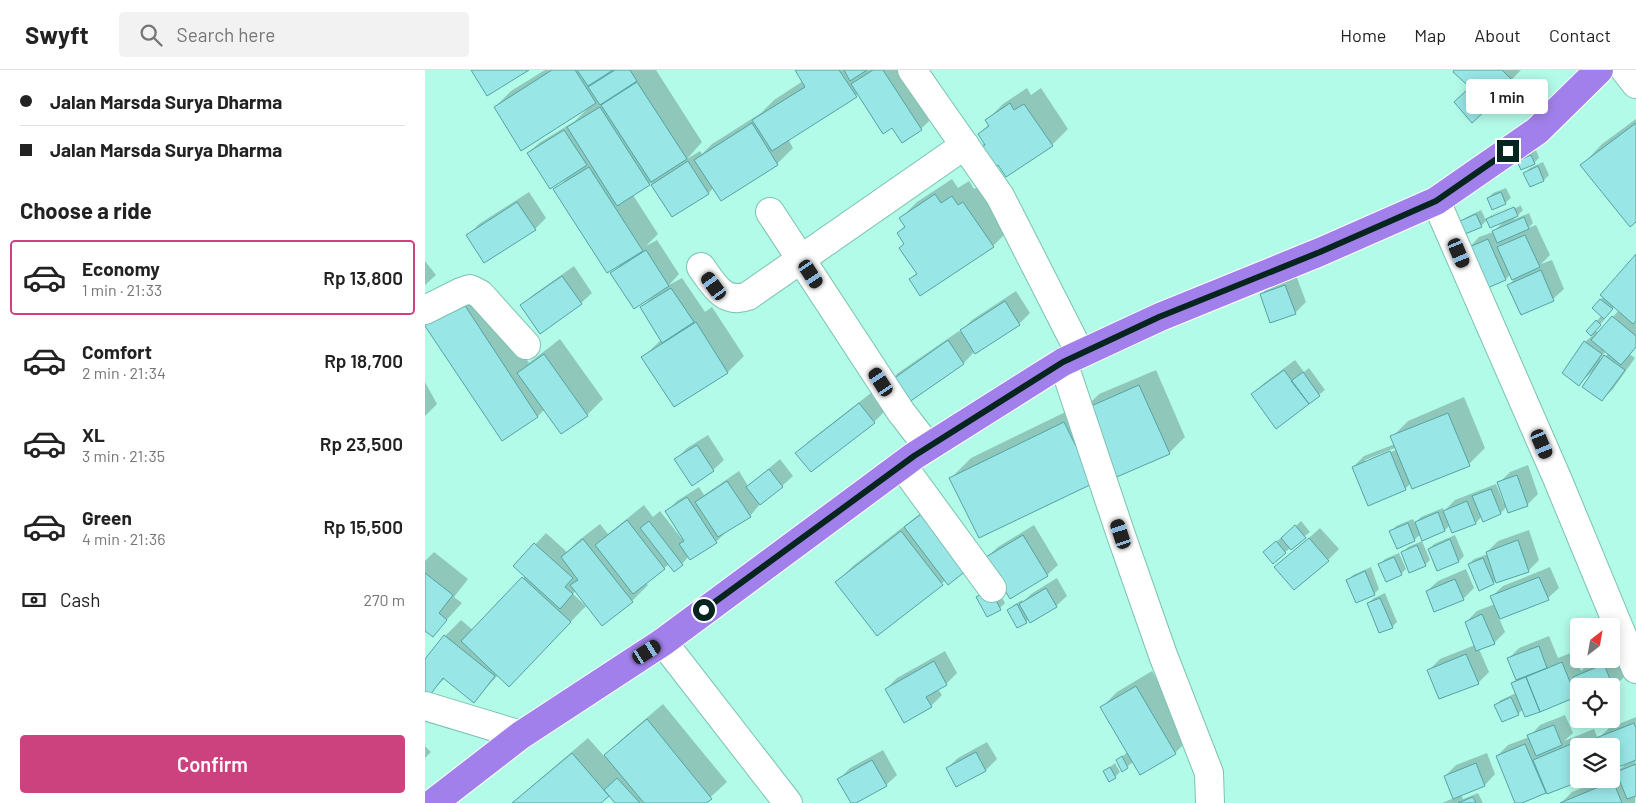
<!DOCTYPE html>
<html lang="en">
<head>
<meta charset="utf-8">
<style>
	:root { --surface:#fff; --page:#f2f2f2; --text:#222; --muted:#767676; --line:#e0e0e0; --accent:#cb427f }
	body { margin:0; font-family:Barlow,sans-serif; background:var(--page); color:var(--text); height:100vh; display:flex; flex-direction:column; font-size:19px; white-space:nowrap }
	* { box-sizing:border-box; margin:0 }
	p { font-size:16px; color:var(--muted) }
	.icon { flex:none; width:28px; height:28px; fill:none; stroke:currentColor; stroke-width:2; stroke-linecap:round; stroke-linejoin:round }
	.map { position:relative; flex:1; overflow:hidden }
	.panel { display:flex; flex-direction:column; background:var(--surface); width:425px }
	.panel>* { flex:none }
	.hud { display:grid; align-content:center; height:110px; padding:0 20px; background:var(--surface) }
	.needle { width:32px; rotate:31deg }
	.fabs { position:absolute; left:1145px; top:548px; display:grid; gap:10px }
	.fabs a { display:grid; place-items:center; width:50px; height:50px; border-radius:5px; background:var(--surface); box-shadow:0 2px 12px #0003; font-size:25px }
	.end { position:absolute; width:22px; height:22px; margin:-11px; border:6px solid #06251e; background:#fff; box-shadow:0 0 0 2px #fff }
	.from { border-radius:50% }
	.bubble { position:absolute; height:35px; border-radius:5px; background:var(--surface); box-shadow:0 2px 12px #0003; font-size:16px; font-weight:600; line-height:35px; text-align:center }
	.car { position:absolute; width:15px; height:30px; margin:-15px -8px; border-radius:6px; box-shadow:0 0 4px 1px #0007; background:linear-gradient(#222 24%,#8ab4d8 0 40%,#222 0 76%,#8ab4d8 0 86%,#222 0) }
	.hud b { display:flex; align-items:center; gap:18px; height:48px; font-size:19px }
	.hud b+b { border-top:1px solid var(--line) }
	.hud i { width:12px; height:12px; background:var(--text) }
	ul { padding:0; list-style:none }
	li { display:flex; align-items:center; gap:15px; height:75px; margin:0 10px 8px; padding:0 10px; border:2px solid transparent; border-radius:5px }
	li div { flex:1 }
	li b { display:block; font-size:19px }
	li em { font-style:normal; font-weight:600 }
	li.active { border-color:var(--accent) }
	li>.icon { width:45px; height:45px; stroke-width:1.5 }
	h2 { padding:0 20px; font-size:22px; line-height:60px }
	.pay { display:flex; align-items:center; gap:12px; height:55px; padding:0 20px; font-size:19px }
	.pay p { margin-inline-start:auto }
	.primary-button { display:flex; gap:10px; margin-top:auto; padding:10px 20px }
	.primary-button a { flex:1; height:58px; border-radius:5px; background:var(--accent); color:#fff; font-size:20px; font-weight:600; line-height:58px; text-align:center }
	header { display:flex; align-items:center; gap:30px; box-sizing:border-box; height:70px; padding:0 25px; background:var(--surface); border-bottom:1px solid var(--line) }
	header strong { font-size:24px }
	nav { display:flex; gap:28px; margin-inline-start:auto; font-size:18px }
	.search { width:350px; height:45px; background:var(--page); display:flex; align-items:center; gap:12px; box-sizing:border-box; padding:0 18px; border-radius:5px; color:var(--muted); font-size:19px }
	main { display:flex; flex:1; min-height:0 }
	.map>svg:first-child { display:block }
	.shadow { fill:#0003; fill-rule:evenodd }
	.building { fill:#99e6e6; stroke:#56a2a3 }
	.lines { fill:none; stroke-linecap:round; stroke-linejoin:round }
	.minor-casing { stroke:#7bc2b0; stroke-width:30 }
	.highway-casing { stroke:#fff; stroke-width:30 }
	.minor { stroke:#fff; stroke-width:28 }
	.highway { stroke:#a280ec; stroke-width:28 }
	.route { stroke:#06251e; stroke-width:6 }
</style>
</head>
<body>
<header>
<strong>Swyft</strong>
<div class="search"><svg class="icon" aria-label="search" viewBox="0 0 24 24"><circle cx="10" cy="10" r="6"/><path d="M15 15l6 6"/></svg>Search here</div>
<nav><a>Home</a><a>Map</a><a>About</a><a>Contact</a></nav>
</header>
<main>
<section class="panel">
<div class="hud">
<b><i class="from"></i>Jalan Marsda Surya Dharma</b>
<b><i></i>Jalan Marsda Surya Dharma</b>
</div>
<h2>Choose a ride</h2>
<ul>
<li class="active"><svg class="icon" aria-label="car" viewBox="0 0 24 24"><path d="M5 17H2v-5l4-1 3-4h7l3 4 3 1v5h-3M9 17h6M6 11h13"/><circle cx="7" cy="17" r="2"/><circle cx="17" cy="17" r="2"/></svg><div><b>Economy</b><p>1 min · 21:33</p></div><em>Rp 13,800</em></li>
<li><svg class="icon" aria-label="car" viewBox="0 0 24 24"><path d="M5 17H2v-5l4-1 3-4h7l3 4 3 1v5h-3M9 17h6M6 11h13"/><circle cx="7" cy="17" r="2"/><circle cx="17" cy="17" r="2"/></svg><div><b>Comfort</b><p>2 min · 21:34</p></div><em>Rp 18,700</em></li>
<li><svg class="icon" aria-label="car" viewBox="0 0 24 24"><path d="M5 17H2v-5l4-1 3-4h7l3 4 3 1v5h-3M9 17h6M6 11h13"/><circle cx="7" cy="17" r="2"/><circle cx="17" cy="17" r="2"/></svg><div><b>XL</b><p>3 min · 21:35</p></div><em>Rp 23,500</em></li>
<li><svg class="icon" aria-label="car" viewBox="0 0 24 24"><path d="M5 17H2v-5l4-1 3-4h7l3 4 3 1v5h-3M9 17h6M6 11h13"/><circle cx="7" cy="17" r="2"/><circle cx="17" cy="17" r="2"/></svg><div><b>Green</b><p>4 min · 21:36</p></div><em>Rp 15,500</em></li>
</ul>
<div class="pay"><svg class="icon" aria-label="cash" viewBox="0 0 24 24"><path d="M3 7h18v10H3z"/><circle cx="12" cy="12" r="2"/></svg>Cash<p>270 m</p></div>
<div class="primary-button"><a>Confirm</a></div>
</section>
<div class="map">
<svg width="1211" height="733" viewBox="0 0 1211 733">
	<rect width="100%" height="100%" fill="#b3fbe9"/>
	<!-- shadow -->
	<path class="shadow" d="M120 0H231L277 72 262 89 275 81 277 84 287 74 336 43 349 30 378 11 371 0H476L507 48 496 59 468 56 434 23 363 69 368 78 352 94 296 129 289 117 284 123 247 146 226 113 208 125 233 164 221 176 232 170 254 204 244 215 257 208 280 242 287 237 319 286 303 302 249 336 218 287 237 269 216 238 227 227 187 203 194 196 130 120 141 109 103 83 114 73 150 51 162 39 70 37 86 21Z
		M1031 0H1096L1064 33 1065 35 1060 40 1035 27 1046 17Z
		M602 18 606 25 616 18 643 59 627 75 574 94 550 82 560 73 554 64 564 54 562 50 578 34Z
		M1211 49V150L1157 95 1177 74Z
		M1111 80 1114 88 1109 93 1093 91 1099 86Z
		M1118 92 1124 105 1119 110 1106 116 1100 103 1105 98Z
		M527 109 533 118 544 111 549 119 554 116 584 160 568 176 486 209 492 203 480 173 473 163 480 156 476 148 492 132Z
		M1081 118 1086 128 1080 133 1063 128 1068 123Z
		M104 122 121 148 110 159 43 165 54 154Z
		M1094 133 1098 140 1088 150 1104 143 1108 153 1103 158 1111 155 1125 185 1116 194 1127 190 1139 219 1128 229 1084 215 1093 205 1086 204 1081 209 1061 217 1044 178 1054 167 1068 162 1078 152 1063 149 1056 156 1036 152 1042 147 1056 140 1061 150 1068 144ZM1094 133 1095 136 1067 148V145Z
		M1211 186V277L1204 284 1210 288 1188 319 1177 330 1169 300 1154 314 1160 272 1168 265 1163 261 1177 245 1169 238ZM1190 236 1194 240 1174 263 1170 260 1180 249 1179 248ZM1181 281 1184 283 1176 290 1175 289Z
		M0 191 11 205 0 215Z
		M149 196 167 223 156 233 97 236 108 225Z
		M871 205 881 232 870 243 836 224 847 214Z
		M53 216 104 293 135 269 178 329 162 345 136 363 120 339 113 346 77 370 1 254Z
		M591 221 605 243 594 254 549 282 539 293 478 335 462 314 473 303 534 261 535 262 547 250Z
		M870 290 879 302 884 298 900 320 851 357 827 324 838 314Z
		M731 300 760 367 744 383 526 408 546 388 659 333 661 337 674 324Z
		M0 312 12 334 0 346Z
		M446 323 460 341 449 352 372 383 383 372Z
		M1039 327 1060 378 1044 394 986 413 980 419 928 397 939 386 970 374 967 367 983 351ZM970 378 971 380 940 393V390Z
		M283 365 299 390 288 400 251 389 262 378Z
		M355 389 368 406 357 416 335 434 325 446 302 461 291 472 264 486 257 494H244L221 513 223 515 207 531 151 520 148 524 161 536 100 599 73 605 49 631 20 608 5 623 0 619V592L20 566 36 550 48 560 100 506 90 496 121 463 142 482 153 471 175 454 183 464 219 435 228 447 235 441 257 469 258 468 241 442 252 431 274 417 279 425 314 401 323 416Z
		M1103 395 1113 424 1102 435 1082 436 1076 443 1057 446 1051 453 1028 461 1025 455 1020 460 996 464 989 470 966 461 971 456 988 449 990 453 996 447 1018 438 1019 441 1030 430 1071 414 1079 434H1081L1074 413 1085 402Z
		M514 429 521 510 452 564 412 512 428 496Z
		M876 451 885 462 848 492 844 477 857 467 858 468Z
		M609 455 633 495 622 505 562 487 573 477Z
		M895 458 914 479 903 490 851 497Z
		M1104 460 1114 490 1103 501 1072 510 1068 513 1044 494 1049 489 1063 484 1062 482 1073 471Z
		M1030 465 1039 486 1034 491 1012 500 1004 479 1009 474Z
		M997 471 1005 490 1000 495 978 482 983 477Z
		M9 482 43 509 29 527 37 533 8 565 2 561 0 563V491Z
		M974 483 981 499 976 504 955 494 960 489Z
		M946 497 954 519 949 524 923 510 928 505Z
		M1125 497 1134 518 1123 528 1074 548 1080 562 1069 573 1054 579 1064 602 1053 613 1004 600 1015 589 1050 575 1041 552 1052 541 1070 534 1067 526 1078 516Z
		M1041 499 1049 518 1038 529 1002 521 1013 511Z
		M632 508 642 526 631 536 604 549 601 552 584 540 589 535 597 530 598 532 606 524Z
		M570 515 580 533 575 538 557 522Z
		M960 523 972 552 967 557 943 533 949 528Z
		M1124 566 1133 588 1148 582 1156 601 1161 596 1179 589H1186V586L1190 584 1199 607 1188 618 1186 616H1154V623L1151 626 1101 646 1098 639 1093 644 1070 635 1076 630 1091 623 1087 613 1092 609 1084 588 1094 578Z
		M520 581 532 603 521 614 513 619 517 625 506 636 461 619 472 608Z
		M727 601 766 667 750 683 708 692 698 700 692 690 703 682 676 638 692 622Z
		M238 634 302 712 279 733H192L184 724 174 733H87L163 668 179 686 197 669Z
		M1140 645 1148 663 1139 671 1169 659 1173 669 1184 658 1211 647 1210 733H1136L1147 722 1180 709H1186V706L1193 704 1192 702 1202 693 1186 676H1154V709H1158L1123 723 1122 721 1091 733 1072 686 1083 675 1104 667 1115 655Z
		M562 672 572 689 561 700 532 716 522 698 533 688Z
		M0 676 6 682 0 688Z
		M458 680 472 705 461 715 427 733 414 709 425 698Z
		M1062 683 1070 704 1060 715 1036 724 1038 729 1053 723 1058 733H1017L1029 728 1020 706 1031 695Z
		M690 693 695 702 690 707 680 701Z"/>
	<!-- building -->
	<path class="building" d="M46 0H104L62 26Z
		M127 0H150L171 33 96 81 69 37Z
		M152 0H188L163 16Z
		M190 0H205L212 11 175 35 163 17Z
		M370 0H414L432 27 347 81 327 50 380 17Z
		M419 0H442L425 11Z
		M448 0H458L497 60 477 73 467 58 458 64 426 14Z
		M1029 0H1077L1087 10 1064 35 1028 2Z
		M212 12 262 89 226 112 176 35Z
		M1042 20 1061 40 1047 53 1029 32Z
		M585 33 589 40 599 34 628 76 581 107 573 95 562 102 549 82 560 75 553 64 564 56 560 50Z
		M175 37 225 115 192 136 142 57Z
		M327 53 353 95 296 131 269 90Z
		M1211 53V152L1205 157 1155 95Z
		M139 60 162 95 125 119 102 83Z
		M1106 85 1110 94 1096 100 1092 91Z
		M263 91 284 124 247 147 226 115Z
		M1113 96 1119 111 1105 117 1098 103Z
		M164 97 218 181 182 203 128 119Z
		M1076 122 1081 134 1067 140 1062 128Z
		M510 124 516 133 527 126 533 135 538 132 569 177 495 226 484 209 492 204 474 178 479 174 472 163 480 157 474 148Z
		M92 132 111 160 59 193 41 165Z
		M1089 137 1093 146 1065 158 1061 149Z
		M1051 144 1057 157 1040 164 1035 151Z
		M1099 147 1104 159 1072 173 1067 161Z
		M1100 165 1115 197 1087 210 1072 177Z
		M1063 169 1081 210 1060 219 1042 178Z
		M221 180 244 216 209 239 185 203Z
		M1211 184V251L1208 254 1175 225Z
		M1116 200 1129 231 1096 245 1082 215Z
		M137 206 157 234 115 264 95 235Z
		M860 215 871 244 845 253 835 224Z
		M246 218 269 252 237 273 215 237Z
		M1175 229 1188 239 1179 249 1167 238Z
		M37 231 113 347 77 371 0 256V254Z
		M580 231 595 255 550 284 535 260Z
		M1187 246 1211 266V277L1196 295 1166 270Z
		M1171 250 1176 255 1166 266 1161 261Z
		M271 252 303 303 249 337 216 287Z
		M523 270 539 294 477 337 461 314Z
		M1159 271 1177 284 1154 316 1137 303Z
		M119 284 163 346 136 364 92 303Z
		M1179 285 1200 300 1177 331 1157 317Z
		M859 300 884 334 851 359 826 324Z
		M878 302 895 326 884 334 866 311Z
		M714 315 745 384 687 409 657 340Z
		M434 333 450 353 386 402 370 383Z
		M1023 343 1045 396 987 419 965 366Z
		M639 352 669 413 554 468 524 408Z
		M272 375 289 401 267 416 249 389Z
		M965 381 981 420 943 436 927 397Z
		M344 399 358 417 335 435 321 417Z
		M1092 405 1103 436 1083 443 1072 412Z
		M302 411 326 447 293 467 270 432Z
		M1066 419 1076 444 1058 452 1047 426Z
		M262 427 292 473 265 490 254 474 259 471 240 441Z
		M1042 431 1051 454 1027 463 1018 441Z
		M503 439 547 496 523 515 479 457Z
		M1013 442 1020 461 997 471 990 452Z
		M202 450 240 499 208 524 170 475Z
		M224 451 258 495 249 502 215 458Z
		M983 453 990 471 972 479 964 461Z
		M870 455 881 468 866 480 856 468Z
		M476 461 518 515 452 566 410 512Z
		M598 465 623 506 585 529 561 487Z
		M884 468 904 491 869 520 849 497Z
		M158 469 208 532 177 556 145 515 153 510 136 487Z
		M1025 469 1034 492 1012 501 1003 479Z
		M1093 470 1104 502 1071 513 1061 482Z
		M851 471 861 483 848 494 838 482Z
		M109 473 148 508 140 517 148 524 135 539 88 496Z
		M992 475 1001 496 984 503 976 482Z
		M969 487 977 505 961 512 953 494Z
		M1058 488 1069 514 1054 521 1043 494Z
		M940 501 950 525 931 533 921 510Z
		M0 503 28 525 14 543 22 550 8 567 0 561Z
		M97 507 146 552 84 617 36 571Z
		M1114 507 1124 530 1075 549 1065 526Z
		M1030 509 1039 530 1009 542 1001 521Z
		M621 518 632 537 605 553 594 534Z
		M565 519 576 540 562 547 551 527Z
		M955 528 968 558 954 563 942 533Z
		M592 534 602 553 592 558 582 540Z
		M1057 544 1070 574 1051 581 1040 552Z
		M19 565 70 606 49 633 18 608 5 625 0 621V589Z
		M1114 576 1122 598 1091 610 1082 588Z
		M1041 584 1054 614 1014 629 1002 600Z
		M509 591 522 615 501 627 507 637 479 653 460 619Z
		M1137 592 1151 627 1115 642 1101 607Z
		M1179 594 1189 619 1186 620V616H1154V619L1148 607Z
		M1101 607 1115 642 1100 647 1086 613Z
		M711 616 751 684 715 705 675 637Z
		M1086 627 1094 645 1077 652 1069 635Z
		M222 649 287 729 281 733H219L179 685Z
		M1209 653 1211 658V690L1186 700V676H1175L1171 668Z
		M1129 655 1137 675 1111 686 1102 665Z
		M1158 669 1161 676H1154V709H1161L1122 724 1108 690Z
		M1100 674 1121 723 1097 733H1090L1071 686Z
		M551 682 561 701 531 717 521 698Z
		M147 683 184 726 176 733H87Z
		M697 686 703 698 697 702 691 690Z
		M447 690 462 716 431 733H426L412 709Z
		M1051 693 1060 716 1028 729 1019 706Z
		M1211 694V726L1202 729 1191 702Z
		M685 697 691 708 684 712 678 701Z
		M192 708 215 733H190L179 720Z
		M1188 711 1197 733H1135Z
		M1048 727 1051 733H1033Z"/>
	<g class="lines">
		<defs>
			<path id="minor" d="M487 0 575 126 655 283
				M1200 0 1211 14
				M1011 131 1132 408 1211 599
				M345 142 476 342 503 377
				M276 197C289 215 299 235 323 226L540 75
				M0 240 36 222 45 219 55 224 101 275
				M638 292 696 465 738 585 784 703 785 733
				M477 395 567 518
				M238 572 363 733
				M0 636 96 665"/>
			<path id="highway" d="M8 733 96 665 238 572 489 386 638 292 735 247 895 182 1011 131 1112 61 1174 0"/>
		</defs>
		<!-- minor casing -->
		<use href="#minor" class="minor-casing"/>
		<!-- highway casing -->
		<use href="#highway" class="highway-casing"/>
		<!-- minor -->
		<use href="#minor" class="minor"/>
		<!-- highway -->
		<use href="#highway" class="highway"/>
	</g>
	<g class="lines">
		<!-- route -->
		<path class="route" d="M279 540 489 386 638 292 734 247 895 182 1011 131 1083 81"/>
	</g>
</svg>
<div class="fabs">
<a><svg class="needle" viewBox="-14 -14 28 28"><path d="M0-13l5 13h-10z" fill="#e53935"/><path d="M0 13l5-13h-10z" fill="#767676"/></svg></a>
<a><svg class="icon" aria-label="locate" viewBox="0 0 24 24"><circle cx="12" cy="12" r="6"/><path d="M12 2v4M12 18v4M2 12h4M18 12h4"/></svg></a>
<a><svg class="icon" aria-label="layers" viewBox="0 0 24 24"><path d="M12 4l9 5-9 5-9-5zM3 14l9 5 9-5"/></svg></a>
</div>
<i class="end from" style="left:279px;top:540px"></i>
<i class="end" style="left:1083px;top:81px"></i>
<div class="bubble" style="left:1041px;top:9px;width:82px">1 min</div>
<i class="car" style="left:1034px;top:183px;rotate:157deg"></i>
<i class="car" style="left:386px;top:204px;rotate:147deg"></i>
<i class="car" style="left:289px;top:216px;rotate:324deg"></i>
<i class="car" style="left:456px;top:312px;rotate:327deg"></i>
<i class="car" style="left:1117px;top:374px;rotate:157deg"></i>
<i class="car" style="left:696px;top:464px;rotate:342deg"></i>
<i class="car" style="left:222px;top:582px;rotate:57deg"></i>
</div>
</main>
</body>
</html>
